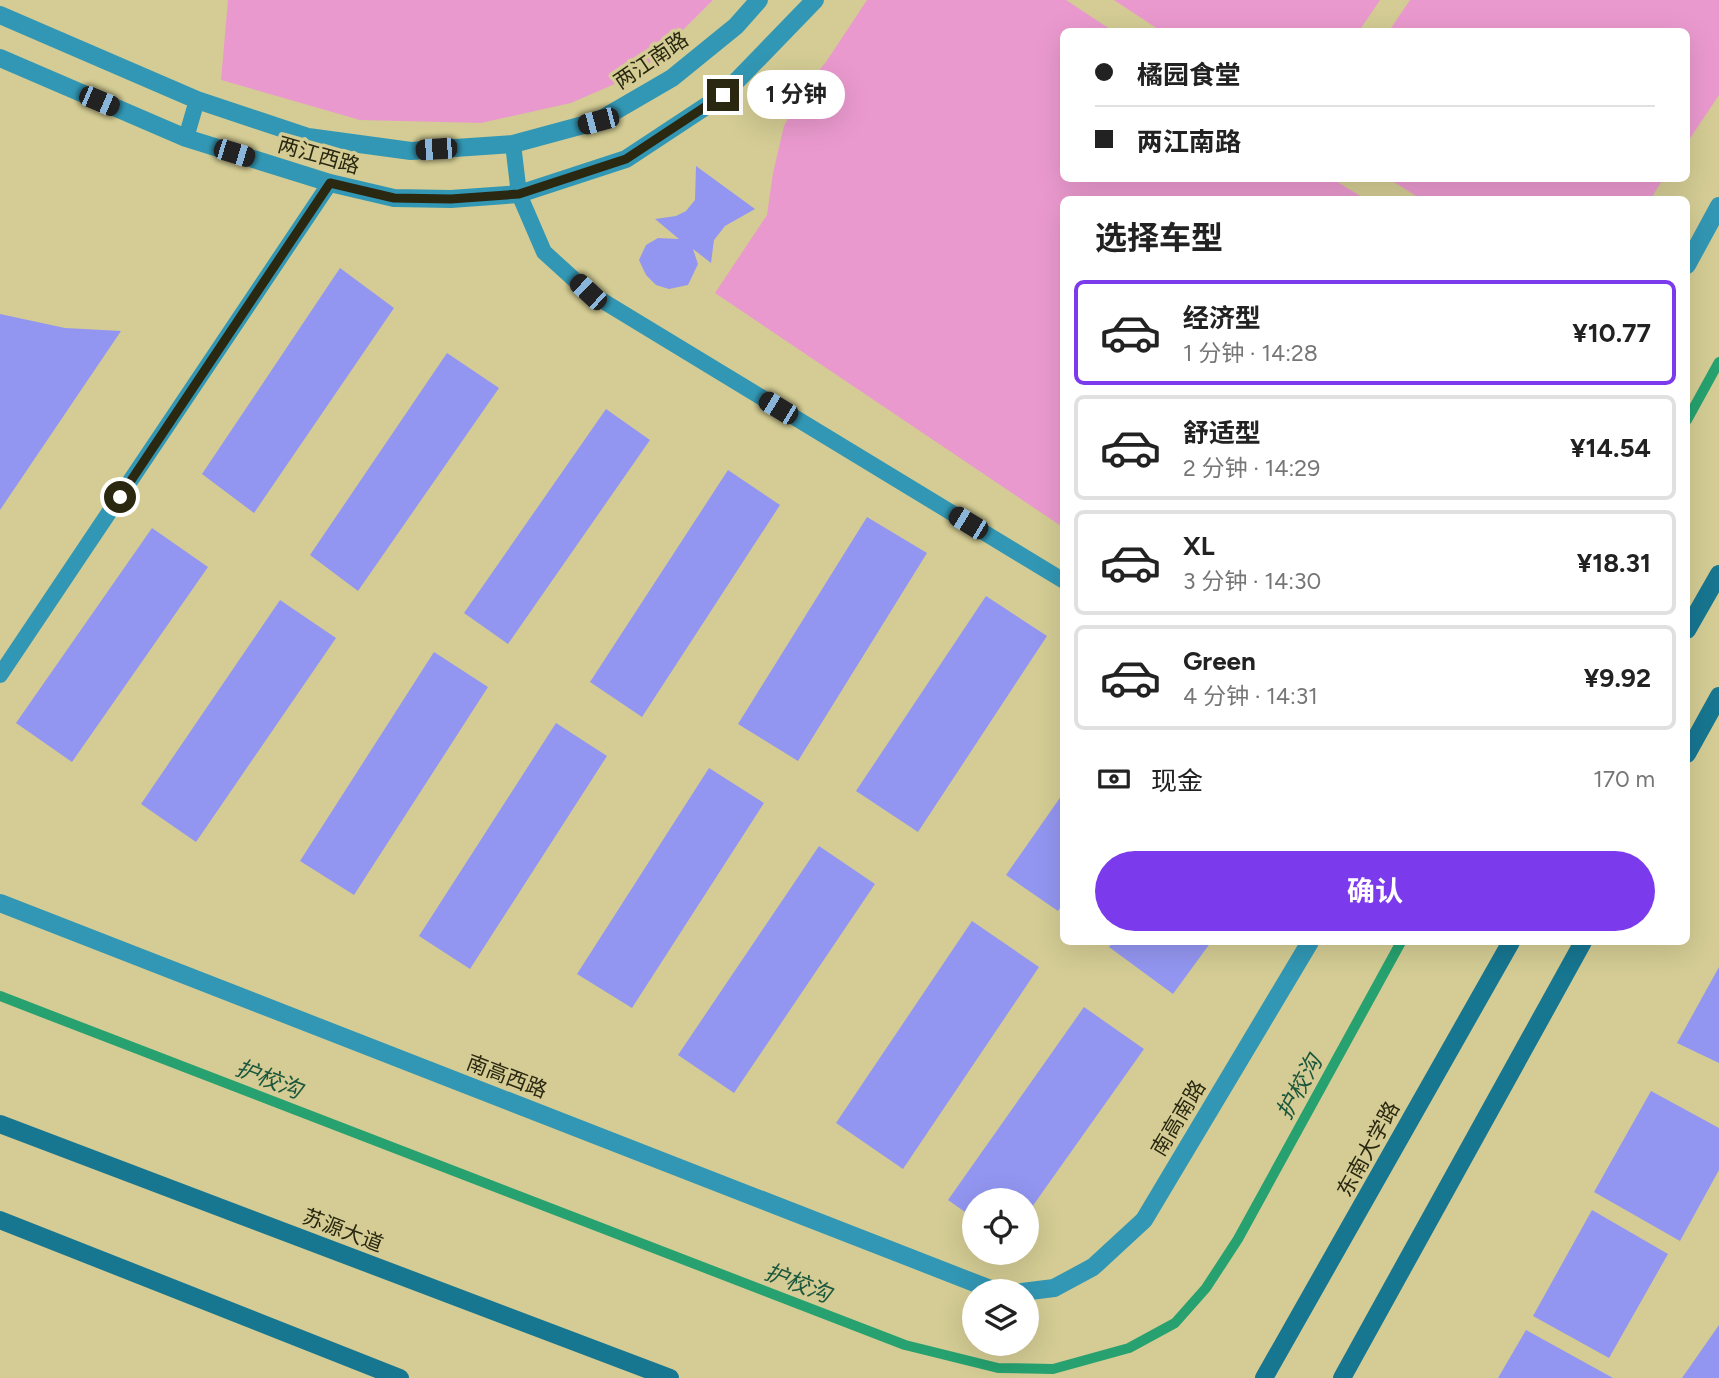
<!DOCTYPE html>
<html lang="zh">
<head>
<meta charset="utf-8">
<style>
	:root { --surface:#fff; --page:#f2f2f2; --text:#222; --muted:#767676; --line:#e0e0e0; --accent:#7c3aed }
	body { margin:0; font-family:Figtree,"Noto Sans SC",sans-serif; background:var(--page); color:var(--text); height:100vh; display:flex; flex-direction:column; font-size:26px; white-space:nowrap }
	* { box-sizing:border-box; margin:0 }
	p { font-size:23px; color:var(--muted) }
	.icon { flex:none; width:38px; height:38px; fill:none; stroke:currentColor; stroke-width:2; stroke-linecap:round; stroke-linejoin:round }
	.map { position:relative; flex:1; overflow:hidden }
	.side { position:absolute; left:1060px; top:196px; width:630px; height:749px; display:flex; flex-direction:column; background:var(--surface); border-radius:10px; box-shadow:0 7px 28px #0002 }
	.side>* { flex:none }
	.banner { position:absolute; left:1060px; top:28px; width:630px; height:154px; border-radius:10px; box-shadow:0 7px 28px #0002; display:grid; align-content:center; height:154px; padding:0 35px; background:var(--surface) }
	.controls { position:absolute; left:962px; top:1188px; display:grid; gap:14px }
	.controls a { display:grid; place-items:center; width:77px; height:77px; border-radius:50%; background:var(--surface); box-shadow:0 7px 28px #0002; font-size:35px }
	.end { position:absolute; width:32px; height:32px; margin:-16px; border:9px solid #2b2811; background:#fff; box-shadow:0 0 0 4px #fff }
	.from { border-radius:50% }
	.bubble { position:absolute; height:49px; border-radius:24px; background:var(--surface); box-shadow:0 7px 28px #0002; font-size:23px; font-weight:700; line-height:49px; text-align:center }
	.car { position:absolute; width:21px; height:42px; margin:-21px -10px; border-radius:9px; box-shadow:0 0 5px 2px #0007; background:linear-gradient(#222 24%,#8ab4d8 0 40%,#222 0 76%,#8ab4d8 0 86%,#222 0) }
	.banner b { display:flex; align-items:center; gap:24px; height:66px; font-size:26px }
	.banner b+b { border-top:2px solid var(--line) }
	.banner i { width:18px; height:18px; background:var(--text) }
	ul { padding:0; list-style:none }
	li { display:flex; align-items:center; gap:21px; height:105px; margin:0 14px 10px; padding:0 21px; border:4px solid var(--line); border-radius:10px }
	li div { flex:1 }
	li b { display:block; font-size:26px }
	li em { font-style:normal; font-weight:700 }
	li.current { border-color:var(--accent) }
	li>.icon { width:63px; height:63px; stroke-width:1.5 }
	h2 { padding:0 35px; font-size:32px; line-height:84px }
	.pay { display:flex; align-items:center; gap:18px; height:77px; padding:0 35px; font-size:26px }
	.pay p { margin-inline-start:auto }
	.button { display:flex; gap:14px; margin-top:auto; padding:14px 35px }
	.button a { flex:1; height:80px; border-radius:42px; background:var(--accent); color:#fff; font-size:28px; font-weight:700; line-height:80px; text-align:center }
	.map>svg:first-child { display:block }
	.green { fill:#ea99ce }
	.lines { fill:none; stroke-linecap:round; stroke-linejoin:round }
	.stream { stroke:#26a16f; stroke-width:10 }
	.building { fill:#9396f0 }
	.lane { stroke:#3297b4; stroke-width:16 }
	.street { stroke:#3297b4; stroke-width:18 }
	.secondary { stroke:#177690; stroke-width:18 }
	.route { stroke:#2b2811; stroke-width:9 }
	.labels { text-anchor:middle; dominant-baseline:central; stroke-width:7; stroke-linejoin:round; paint-order:stroke }
	.street-label { font-size:21px; fill:#2b2811; stroke:#d4cc94 }
	.water-label { font-size:23px; font-style:italic; fill:#1b573c; stroke:#d4cc94 }
</style>
</head>
<body>
<div class="map">
<svg width="1719" height="1378" viewBox="0 0 1719 1378">
	<rect width="100%" height="100%" fill="#d4cc94"/>
	<!-- green -->
	<path class="green" d="M228 0H713L640 73 571 103 481 123 360 120 221 80Z
		M867 0H1066L1113 31 1064 32V178L1333 179 1365 199 1064 200V528L715 293 767 215 773 173 784 126 804 88 826 62Z
		M1114 0H1380L1359 31H1161Z
		M1410 0H1719V95L1687 143V32L1389 31Z
		M1389 179H1663L1650 200 1421 199Z"/>
	<g class="lines">
		<!-- stream -->
		<path class="stream" d="M1687 420 1719 362
			M0 996 905 1345 998 1368 1053 1369 1129 1348 1175 1323 1206 1288 1238 1239 1401 942"/>
	</g>
	<!-- building -->
	<path class="building" d="M696 166 755 209 725 226 714 240 711 263 693 249 698 264 688 285 669 289 656 285 646 275 639 260 646 245 658 238 679 239 655 219 676 216 686 211 695 200Z
		M340 268 394 308 254 513 202 474Z
		M0 314 65 328 121 331 0 510Z
		M447 353 499 388 358 591 310 555Z
		M606 409 650 440 508 644 464 613Z
		M728 470 780 505 642 717 590 682Z
		M867 517 927 553 798 761 738 724Z
		M152 528 208 567 72 762 16 723Z
		M986 596 1047 636 918 832 856 791Z
		M280 600 336 638 196 842 141 804Z
		M434 652 488 687 354 895 300 861Z
		M556 723 607 756 470 969 419 936Z
		M709 768 764 803 632 1008 577 974Z
		M1064 792V902L1058 911 1006 875Z
		M819 846 875 884 734 1093 678 1055Z
		M972 921 1039 967 903 1169 836 1123Z
		M1113 942H1211L1173 994 1109 947Z
		M1719 967V1063L1677 1043Z
		M1084 1007 1144 1049 1027 1214V1200H975V1219L948 1200Z
		M1651 1091 1719 1128V1170L1680 1241 1594 1192Z
		M1592 1210 1668 1254 1609 1358 1533 1316Z
		M1719 1325V1378H1682Z
		M1526 1330 1613 1378H1498Z"/>
	<g class="lines">
		<!-- lane -->
		<path class="lane" d="M186 138 197 100
			M513 144 519 194 544 252 588 292 1064 581
			M0 675 330 183"/>
		<!-- street -->
		<path class="street" d="M0 15 197 100 308 137 411 151 513 144 598 121 672 78 736 26 759 0
			M0 58 186 138 330 183 394 198 451 199 519 194 626 159 723 95 815 0
			M1687 265 1719 206
			M0 903 998 1292
			M1022 1292 1054 1288 1093 1267 1144 1220 1310 942"/>
		<!-- secondary -->
		<path class="secondary" d="M1687 630 1719 574
			M1687 754 1719 696
			M0 1124 670 1378
			M0 1220 400 1378
			M1264 1378 1511 942
			M1342 1378 1583 942"/>
	</g>
	<g class="lines">
		<!-- route -->
		<path class="route" d="M120 497 330 183 394 198 451 199 519 194 626 159 723 95"/>
	</g>
	<g class="labels">
		<!-- street labels -->
		<g class="street-label">
			<text transform="translate(651 60) rotate(-34)">两江南路</text>
			<text transform="translate(319 155) rotate(16)">两江西路</text>
			<text transform="translate(507 1076) rotate(21)">南高西路</text>
			<text transform="translate(1178 1118) rotate(-59)">南高南路</text>
			<text transform="translate(1368 1149) rotate(-61)">东南大学路</text>
			<text transform="translate(343 1230) rotate(21)">苏源大道</text>
		</g>
		<!-- water labels -->
		<g class="water-label">
			<text transform="translate(269 1079) rotate(21)">护校沟</text>
			<text transform="translate(1299 1087) rotate(-61)">护校沟</text>
			<text transform="translate(798 1283) rotate(21)">护校沟</text>
		</g>
	</g>
</svg>
<div class="controls">
<a><svg class="icon" aria-label="locate" viewBox="0 0 24 24"><circle cx="12" cy="12" r="6"/><path d="M12 2v4M12 18v4M2 12h4M18 12h4"/></svg></a>
<a><svg class="icon" aria-label="layers" viewBox="0 0 24 24"><path d="M12 4l9 5-9 5-9-5zM3 14l9 5 9-5"/></svg></a>
</div>
<i class="end from" style="left:120px;top:497px"></i>
<i class="end" style="left:723px;top:95px"></i>
<div class="bubble" style="left:747px;top:70px;width:98px">1 分钟</div>
<i class="car" style="left:99px;top:101px;rotate:113deg"></i>
<i class="car" style="left:598px;top:121px;rotate:255deg"></i>
<i class="car" style="left:436px;top:149px;rotate:266deg"></i>
<i class="car" style="left:234px;top:153px;rotate:107deg"></i>
<i class="car" style="left:588px;top:292px;rotate:313deg"></i>
<i class="car" style="left:778px;top:408px;rotate:301deg"></i>
<i class="car" style="left:968px;top:523px;rotate:301deg"></i>
<div class="banner">
<b><i class="from"></i>橘园食堂</b>
<b><i></i>两江南路</b>
</div>
<section class="side">
<h2>选择车型</h2>
<ul>
<li class="current"><svg class="icon" aria-label="car" viewBox="0 0 24 24"><path d="M5 17H2v-5l4-1 3-4h7l3 4 3 1v5h-3M9 17h6M6 11h13"/><circle cx="7" cy="17" r="2"/><circle cx="17" cy="17" r="2"/></svg><div><b>经济型</b><p>1 分钟 · 14:28</p></div><em>¥10.77</em></li>
<li><svg class="icon" aria-label="car" viewBox="0 0 24 24"><path d="M5 17H2v-5l4-1 3-4h7l3 4 3 1v5h-3M9 17h6M6 11h13"/><circle cx="7" cy="17" r="2"/><circle cx="17" cy="17" r="2"/></svg><div><b>舒适型</b><p>2 分钟 · 14:29</p></div><em>¥14.54</em></li>
<li><svg class="icon" aria-label="car" viewBox="0 0 24 24"><path d="M5 17H2v-5l4-1 3-4h7l3 4 3 1v5h-3M9 17h6M6 11h13"/><circle cx="7" cy="17" r="2"/><circle cx="17" cy="17" r="2"/></svg><div><b>XL</b><p>3 分钟 · 14:30</p></div><em>¥18.31</em></li>
<li><svg class="icon" aria-label="car" viewBox="0 0 24 24"><path d="M5 17H2v-5l4-1 3-4h7l3 4 3 1v5h-3M9 17h6M6 11h13"/><circle cx="7" cy="17" r="2"/><circle cx="17" cy="17" r="2"/></svg><div><b>Green</b><p>4 分钟 · 14:31</p></div><em>¥9.92</em></li>
</ul>
<div class="pay"><svg class="icon" aria-label="cash" viewBox="0 0 24 24"><path d="M3 7h18v10H3z"/><circle cx="12" cy="12" r="2"/></svg>现金<p>170 m</p></div>
<div class="button"><a>确认</a></div>
</section>
</div>
</body>
</html>
